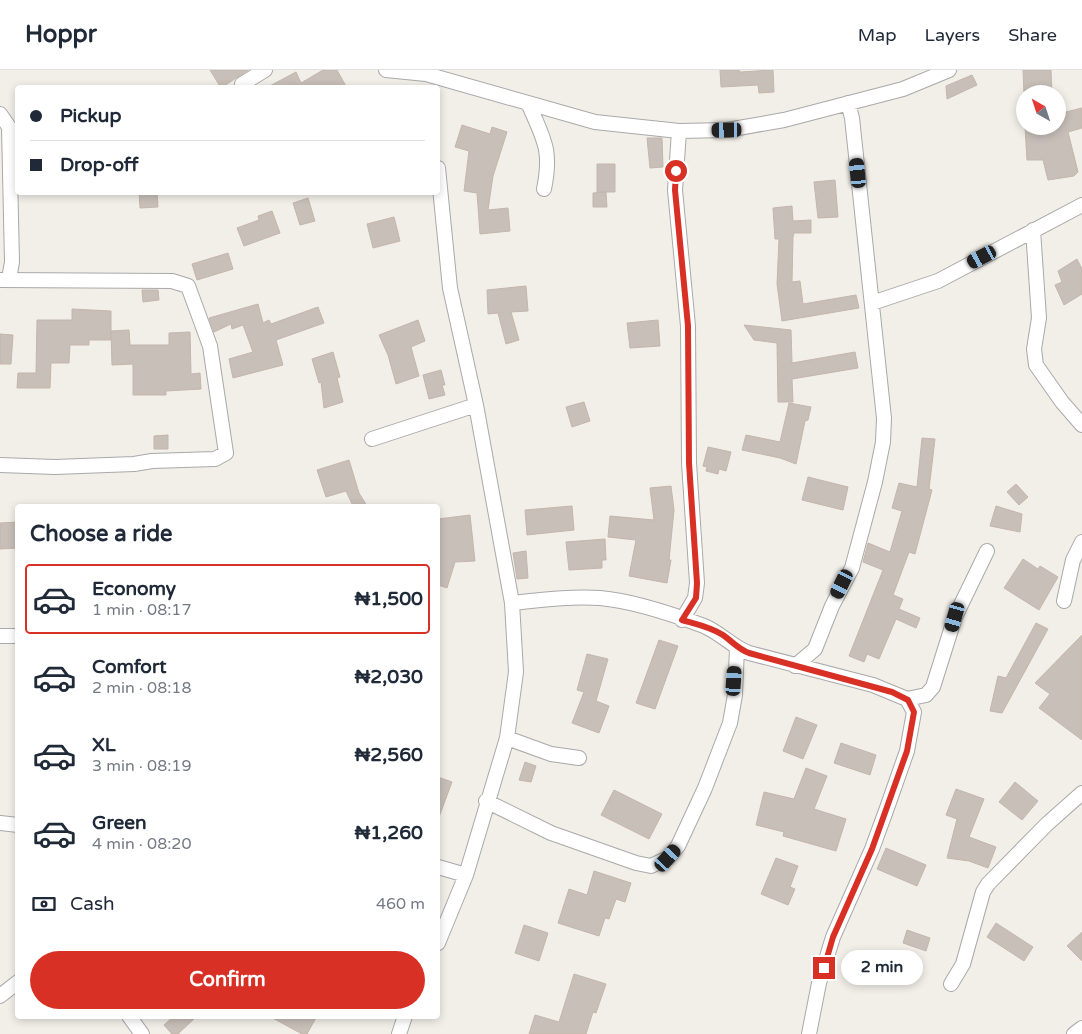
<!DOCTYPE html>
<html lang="en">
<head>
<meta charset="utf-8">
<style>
	:root { --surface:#fff; --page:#f6f6f7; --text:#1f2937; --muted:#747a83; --line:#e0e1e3; --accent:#d93025 }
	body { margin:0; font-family:"Varela Round",sans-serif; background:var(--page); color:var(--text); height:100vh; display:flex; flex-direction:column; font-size:19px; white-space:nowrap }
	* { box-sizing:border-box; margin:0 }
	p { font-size:16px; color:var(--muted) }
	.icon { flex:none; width:28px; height:28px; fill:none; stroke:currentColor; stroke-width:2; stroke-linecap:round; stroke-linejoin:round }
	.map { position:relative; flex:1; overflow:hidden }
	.details { position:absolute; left:15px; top:434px; width:425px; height:515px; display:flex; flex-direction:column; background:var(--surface); border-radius:5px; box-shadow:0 2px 8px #0003 }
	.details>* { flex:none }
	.guide { position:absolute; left:15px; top:15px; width:425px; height:110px; border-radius:5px; box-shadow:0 2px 8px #0003; display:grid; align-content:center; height:110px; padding:0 15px; background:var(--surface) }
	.needle { width:32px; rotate:321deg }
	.buttons { position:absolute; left:1016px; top:15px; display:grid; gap:10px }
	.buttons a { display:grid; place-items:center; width:50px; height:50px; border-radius:50%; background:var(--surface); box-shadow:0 2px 8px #0003; font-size:25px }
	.end { position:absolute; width:22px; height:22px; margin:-11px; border:6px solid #d93025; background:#fff; box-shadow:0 0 0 2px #fff }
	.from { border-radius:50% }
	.bubble { position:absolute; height:35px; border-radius:18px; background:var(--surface); box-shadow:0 2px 8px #0003; font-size:16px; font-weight:700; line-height:35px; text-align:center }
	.car { position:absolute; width:15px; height:30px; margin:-15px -8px; border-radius:6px; box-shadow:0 0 4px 1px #0007; background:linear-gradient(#222 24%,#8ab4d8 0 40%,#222 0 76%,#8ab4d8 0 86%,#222 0) }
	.guide b { display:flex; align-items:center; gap:18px; height:48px; font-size:19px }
	.guide b+b { border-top:1px solid var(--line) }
	.guide i { width:12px; height:12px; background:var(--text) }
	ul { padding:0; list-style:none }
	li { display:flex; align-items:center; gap:15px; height:70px; margin:0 10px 8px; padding:0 5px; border:2px solid transparent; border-radius:5px }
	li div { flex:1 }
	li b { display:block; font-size:19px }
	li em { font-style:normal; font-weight:700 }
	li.selected { border-color:var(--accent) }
	li>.icon { width:45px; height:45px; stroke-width:1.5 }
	h2 { padding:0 15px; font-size:22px; line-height:60px }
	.pay { display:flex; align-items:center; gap:12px; height:55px; padding:0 15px; font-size:19px }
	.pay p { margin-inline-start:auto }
	.cta { display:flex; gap:10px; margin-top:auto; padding:10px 15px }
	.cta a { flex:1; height:58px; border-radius:30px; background:var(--accent); color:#fff; font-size:20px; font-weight:700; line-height:58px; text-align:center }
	header { display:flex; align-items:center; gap:30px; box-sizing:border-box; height:70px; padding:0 25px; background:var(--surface); border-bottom:1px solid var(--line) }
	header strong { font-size:24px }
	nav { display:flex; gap:28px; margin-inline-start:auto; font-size:18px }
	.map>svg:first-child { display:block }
	.building { fill:#c7bfb8; stroke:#c4b6ab }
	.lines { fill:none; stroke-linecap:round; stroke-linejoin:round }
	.minor-casing { stroke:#a9a9a9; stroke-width:16 }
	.minor { stroke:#fff; stroke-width:14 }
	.route { stroke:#d93025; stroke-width:6 }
</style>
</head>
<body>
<header>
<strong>Hoppr</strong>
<nav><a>Map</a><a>Layers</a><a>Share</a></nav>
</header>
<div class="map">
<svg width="1082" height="964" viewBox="0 0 1082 964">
	<rect width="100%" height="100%" fill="#f2efe9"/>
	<!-- building -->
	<path class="building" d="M210 0H248L221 18Z
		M323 0H337L347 18H266L296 2 301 13Z
		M720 0H739L740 2 773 0 774 22 759 23 758 15 721 17Z
		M1023 0H1051L1052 24H1024Z
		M972 5 977 15 947 29 946 16Z
		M1082 38V58L1068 62 1078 102 1074 106 1048 110 1043 90H1027L1025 56H1058V44Z
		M462 55 490 64 492 57 507 62 493 106 488 140 508 138 510 161 480 164 477 123 464 121 469 81 455 77Z
		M647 68H662L663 97 650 98Z
		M597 94H615V122H597Z
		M835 110 838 147 818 148 814 112Z
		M139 122H157L158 137 140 138Z
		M606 122 607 137H593V123Z
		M308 128 315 151 300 155 293 133Z
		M792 136 793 151 811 150V163H794L793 167 792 212 800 211 803 234 856 225 859 238 782 251 777 214 779 169H775L773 138Z
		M272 141 280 163 244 176 237 158 259 150 258 146Z
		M394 147 400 171 373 178 367 154Z
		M228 183 233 199 197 210 192 194Z
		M1077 189 1082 199V224L1064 235 1055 215 1062 212 1058 201Z
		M526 216 528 241 511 242 519 270 506 274 498 243 488 244 487 220Z
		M142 220H158L159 230 143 232Z
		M258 234 263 253 269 250 271 254 318 237 324 253 276 270 283 295 233 308 229 289 253 282 243 255 232 259 231 254 214 262 209 248Z
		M72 239 111 241V270H89V275H70L69 293H51L50 318H17L18 303H36L37 250H72Z
		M418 250 425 271 411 277 419 306 396 314 388 285 379 265Z
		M658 250 660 276 630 278 627 253Z
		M744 255 791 260 792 293 855 282 858 298 792 309 793 332H778L777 273 754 270Z
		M129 260 130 275H169V263L190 262 191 304 200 303 201 319 166 321V325H133V294L112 295 111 261Z
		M0 264 13 265 11 294H0Z
		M333 282 340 307 337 308 343 332 324 338 321 312 319 313 312 289Z
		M441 300 445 315H442L445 325 429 329 423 305Z
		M584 332 590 351 572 357 566 337Z
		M789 333 811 337 808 350 805 351 796 394 780 388 742 380 746 365 780 372Z
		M168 365V379H154V366Z
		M922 368 935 369 929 419 932 420 915 484 909 482 893 525 903 529 899 539 920 548 916 558 896 549 879 589 867 584 864 592 849 586 883 500 863 492 868 473 890 482 902 441 892 438 899 413 917 417Z
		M708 377 731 382 726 401 719 399 718 404 706 401 707 397 703 396Z
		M349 390 359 423 367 436H353L346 421 326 427 317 400Z
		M808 407 848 417 843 440 802 430Z
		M1016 414 1028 427 1019 435 1007 422Z
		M671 416 674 440 669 490H671L667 513 629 506 636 470 608 467 610 446 654 450 650 418Z
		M572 436 574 460 527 465 525 440Z
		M996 436 1022 444 1020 462 990 456Z
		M470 445 475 491 455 492 447 518 438 515V449Z
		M18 452V478L0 479V453Z
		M605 469 606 490H602V498L569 500 566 472Z
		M526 481 528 508 517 509 513 483Z
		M1023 489 1038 499 1040 496 1058 507 1039 540 1004 518Z
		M1036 553 1048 559 1002 643 990 641 998 606 1006 608Z
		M1082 565V670L1039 638 1050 624 1035 613Z
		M659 570 678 576 655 639 636 633Z
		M587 584 608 589 596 631 609 636 599 663 572 653 584 622 577 620Z
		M796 647 817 655 803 689 783 681Z
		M841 673 876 685 870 705 834 693Z
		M525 692 536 696 531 712 519 710Z
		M806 698 827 706 814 739 846 749 836 781 783 766 784 762 756 755 764 722 794 729Z
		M438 707 452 712 439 747H438Z
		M1015 712 1038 731 1022 750 999 732Z
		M956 719 984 729 969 767 996 777 988 798 969 791 947 788 957 749 946 745Z
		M614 720 662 744 649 769 601 745Z
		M886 778 926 795 917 816 877 799Z
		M776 788 798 796 790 817 795 819 788 835 761 824Z
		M594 801 631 813 625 832 616 829 609 849 605 848 599 866 558 853 569 819 587 825Z
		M996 853 1033 877 1024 891 987 867Z
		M524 855 548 863 539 891 515 883Z
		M907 860 930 868 926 881 903 873Z
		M1082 862V891L1067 876Z
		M574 904 606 914 596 943 593 942 586 964H529L535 945 559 952Z
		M174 946H197L178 964H172L164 955Z
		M269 946H317L307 964H302Z"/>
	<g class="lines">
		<defs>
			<path id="minor" d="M386 0 426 4 595 52 679 61 727 60 784 50 903 19 949 0
				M242 14 265 0
				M529 35C544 70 552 80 544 119
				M0 44 9 57 12 192 9 209
				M679 61 675 120 688 256 689 393 697 513 695 528 682 550
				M438 98 450 218 476 335 512 533 516 602 507 668 466 805 438 873
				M1033 160 1039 248 1034 279 1036 295 1062 332 1082 355
				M0 210 172 211 188 216 210 276 226 383 215 389 152 391 134 394 55 397 0 395
				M872 233 938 211 1082 135
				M372 369 476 335
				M1064 531 1073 490 1082 472
				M512 533C541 530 571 526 600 528 634 531 672 544 704 556 721 563 732 577 749 583L873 615 907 629 914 642 907 681 887 738 872 779 833 867 819 913 809 964
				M0 566H18
				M795 596 815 579 832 536 852 498 875 412 883 372 884 348 852 48 848 33
				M907 629 926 625 933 617 955 547 987 481
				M507 668 551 684 579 688
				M486 731 551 763 636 793 651 796 668 788 678 776 705 718 730 653 735 625 737 578
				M0 753 18 755
				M438 797 466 805
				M951 914 963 894 983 822 988 814 1047 754 1082 723
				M0 926 18 912
				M129 946 142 964
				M399 964 405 946
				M1074 964 1082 958"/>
		</defs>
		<!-- minor casing -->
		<use href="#minor" class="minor-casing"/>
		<!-- minor -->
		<use href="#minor" class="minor"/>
	</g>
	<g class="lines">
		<!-- route -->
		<path class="route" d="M676 101 675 120 688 256 689 393 697 513 696 528 682 550C696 554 711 557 723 565 733 572 738 579 749 583L892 622 908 630 914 642 907 681 872 779 833 867 824 898"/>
	</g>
</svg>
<div class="buttons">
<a><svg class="needle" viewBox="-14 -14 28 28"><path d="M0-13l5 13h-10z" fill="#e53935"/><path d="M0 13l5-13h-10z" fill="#747a83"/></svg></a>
</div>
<i class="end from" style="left:676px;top:101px"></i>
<i class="end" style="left:824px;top:898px"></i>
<div class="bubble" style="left:841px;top:880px;width:82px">2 min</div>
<i class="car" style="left:727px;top:60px;rotate:269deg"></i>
<i class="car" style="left:858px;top:103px;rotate:354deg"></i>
<i class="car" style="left:982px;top:187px;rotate:242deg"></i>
<i class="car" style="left:842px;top:514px;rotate:206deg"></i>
<i class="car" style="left:955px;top:547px;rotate:196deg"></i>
<i class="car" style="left:734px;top:611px;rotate:4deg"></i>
<i class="car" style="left:668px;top:788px;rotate:42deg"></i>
<div class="guide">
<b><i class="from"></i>Pickup</b>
<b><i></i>Drop-off</b>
</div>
<section class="details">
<h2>Choose a ride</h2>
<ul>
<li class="selected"><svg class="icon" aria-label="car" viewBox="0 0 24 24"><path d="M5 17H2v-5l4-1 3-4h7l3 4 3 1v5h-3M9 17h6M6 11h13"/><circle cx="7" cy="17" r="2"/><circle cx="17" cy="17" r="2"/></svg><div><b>Economy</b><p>1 min · 08:17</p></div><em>₦1,500</em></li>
<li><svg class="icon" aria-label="car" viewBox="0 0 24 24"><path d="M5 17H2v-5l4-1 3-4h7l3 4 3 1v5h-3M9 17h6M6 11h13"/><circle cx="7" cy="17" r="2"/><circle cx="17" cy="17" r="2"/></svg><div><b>Comfort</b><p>2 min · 08:18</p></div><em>₦2,030</em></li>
<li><svg class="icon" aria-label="car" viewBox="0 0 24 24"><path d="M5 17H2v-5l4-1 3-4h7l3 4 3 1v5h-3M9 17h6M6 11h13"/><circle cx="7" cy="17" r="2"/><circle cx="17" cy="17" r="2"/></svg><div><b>XL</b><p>3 min · 08:19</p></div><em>₦2,560</em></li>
<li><svg class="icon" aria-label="car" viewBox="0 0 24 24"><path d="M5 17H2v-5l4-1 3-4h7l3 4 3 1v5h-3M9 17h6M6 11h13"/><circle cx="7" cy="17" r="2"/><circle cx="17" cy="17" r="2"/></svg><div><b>Green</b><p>4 min · 08:20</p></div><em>₦1,260</em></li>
</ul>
<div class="pay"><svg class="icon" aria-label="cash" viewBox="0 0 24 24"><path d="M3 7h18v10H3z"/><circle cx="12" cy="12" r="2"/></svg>Cash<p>460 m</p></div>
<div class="cta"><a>Confirm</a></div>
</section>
</div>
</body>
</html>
